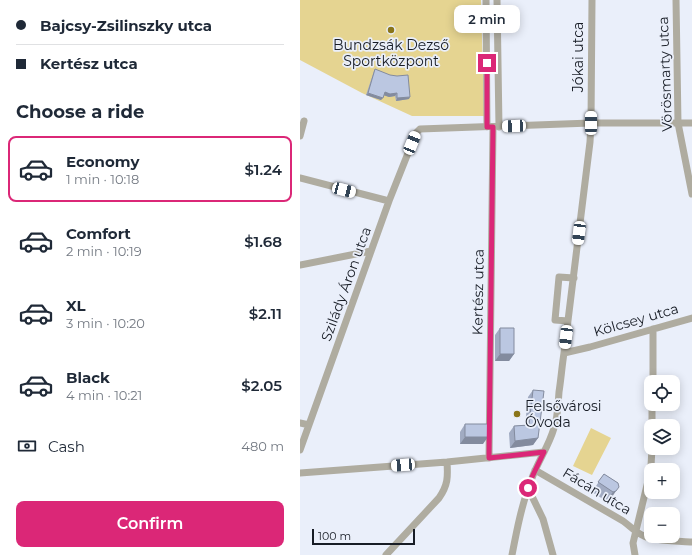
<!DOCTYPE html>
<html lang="en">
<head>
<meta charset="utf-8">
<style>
	:root { --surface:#fff; --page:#f6f6f7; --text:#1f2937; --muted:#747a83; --line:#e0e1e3; --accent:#db2777 }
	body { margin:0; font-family:Montserrat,sans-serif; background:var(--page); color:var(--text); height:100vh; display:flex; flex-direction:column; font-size:15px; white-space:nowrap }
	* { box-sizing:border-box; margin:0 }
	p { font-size:13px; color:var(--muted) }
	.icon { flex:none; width:22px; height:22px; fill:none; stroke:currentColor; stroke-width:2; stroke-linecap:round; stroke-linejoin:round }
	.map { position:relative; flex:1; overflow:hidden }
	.sheet { display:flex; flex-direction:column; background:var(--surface); width:300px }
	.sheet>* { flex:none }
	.hud { display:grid; align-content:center; height:88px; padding:0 16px; background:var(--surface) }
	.buttons { position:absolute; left:344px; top:375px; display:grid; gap:8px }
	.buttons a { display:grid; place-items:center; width:36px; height:36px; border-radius:8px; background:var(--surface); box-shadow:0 2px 10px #0003; font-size:20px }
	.scale { position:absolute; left:12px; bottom:10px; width:103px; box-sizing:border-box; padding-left:4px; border:2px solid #171c25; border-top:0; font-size:11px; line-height:14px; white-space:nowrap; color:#171c25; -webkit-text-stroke:3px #eaeffa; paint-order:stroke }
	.end { position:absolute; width:18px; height:18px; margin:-9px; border:5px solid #db2777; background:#fff; box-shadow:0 0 0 2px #fff }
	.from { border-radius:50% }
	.bubble { position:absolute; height:28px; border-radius:8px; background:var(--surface); box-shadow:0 2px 10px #0003; font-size:13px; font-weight:600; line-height:28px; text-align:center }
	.car { position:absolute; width:12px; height:24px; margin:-12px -6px; border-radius:5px; box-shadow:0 0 3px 1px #0007; background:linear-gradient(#fff 24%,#345 0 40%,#fff 0 76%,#345 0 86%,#fff 0) }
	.hud b { display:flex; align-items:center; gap:14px; height:38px; font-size:15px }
	.hud b+b { border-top:1px solid var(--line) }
	.hud i { width:10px; height:10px; background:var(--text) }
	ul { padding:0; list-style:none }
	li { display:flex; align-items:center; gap:12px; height:66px; margin:0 8px 6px; padding:0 8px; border:2px solid transparent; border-radius:8px }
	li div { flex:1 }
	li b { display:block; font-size:15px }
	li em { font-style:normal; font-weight:600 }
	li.active { border-color:var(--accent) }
	li>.icon { width:36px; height:36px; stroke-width:1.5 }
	h2 { padding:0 16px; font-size:18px; line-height:48px }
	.pay { display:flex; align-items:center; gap:10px; height:44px; padding:0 16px; font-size:15px }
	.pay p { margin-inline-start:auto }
	.primary-button { display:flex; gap:8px; margin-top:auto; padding:8px 16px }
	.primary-button a { flex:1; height:46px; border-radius:8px; background:var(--accent); color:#fff; font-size:16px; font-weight:600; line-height:46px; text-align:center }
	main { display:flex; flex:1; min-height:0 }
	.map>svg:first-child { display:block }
	.green { fill:#e5d491 }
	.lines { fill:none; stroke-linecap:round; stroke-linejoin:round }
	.minor { stroke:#afaca0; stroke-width:7 }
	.wall { fill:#a1abc2 }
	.shaded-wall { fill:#838b9e }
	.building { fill:#bbc7e1; stroke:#838b9e }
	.route { stroke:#db2777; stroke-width:5 }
	.poi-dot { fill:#8a7519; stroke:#eaeffa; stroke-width:1.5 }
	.labels { text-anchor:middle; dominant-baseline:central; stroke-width:3.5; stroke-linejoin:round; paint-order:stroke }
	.poi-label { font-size:14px; fill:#171c25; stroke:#eaeffa }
	.street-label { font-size:14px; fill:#171c25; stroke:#eaeffa }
</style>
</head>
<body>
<main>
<section class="sheet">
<div class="hud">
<b><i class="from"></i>Bajcsy-Zsilinszky utca</b>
<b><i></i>Kertész utca</b>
</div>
<h2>Choose a ride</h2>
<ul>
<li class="active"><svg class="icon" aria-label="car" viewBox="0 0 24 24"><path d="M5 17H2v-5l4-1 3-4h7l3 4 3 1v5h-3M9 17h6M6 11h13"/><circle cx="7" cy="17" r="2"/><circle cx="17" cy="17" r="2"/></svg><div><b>Economy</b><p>1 min · 10:18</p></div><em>$1.24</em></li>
<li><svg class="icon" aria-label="car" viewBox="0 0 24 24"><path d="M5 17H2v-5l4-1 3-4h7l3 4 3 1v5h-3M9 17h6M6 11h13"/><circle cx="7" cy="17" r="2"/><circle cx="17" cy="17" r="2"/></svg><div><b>Comfort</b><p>2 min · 10:19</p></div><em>$1.68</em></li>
<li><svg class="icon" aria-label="car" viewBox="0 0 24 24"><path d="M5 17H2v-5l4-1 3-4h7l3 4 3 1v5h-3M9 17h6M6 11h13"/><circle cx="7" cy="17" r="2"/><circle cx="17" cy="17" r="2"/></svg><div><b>XL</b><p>3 min · 10:20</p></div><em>$2.11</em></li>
<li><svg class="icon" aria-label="car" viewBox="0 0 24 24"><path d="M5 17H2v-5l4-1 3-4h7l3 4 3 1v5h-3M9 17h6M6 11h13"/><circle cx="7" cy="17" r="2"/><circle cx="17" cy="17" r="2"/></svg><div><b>Black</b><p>4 min · 10:21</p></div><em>$2.05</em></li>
</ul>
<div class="pay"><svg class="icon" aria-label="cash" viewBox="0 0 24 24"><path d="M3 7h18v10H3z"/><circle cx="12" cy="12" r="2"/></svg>Cash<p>480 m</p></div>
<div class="primary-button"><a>Confirm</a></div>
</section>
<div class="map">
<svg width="392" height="555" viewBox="0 0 392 555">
	<rect width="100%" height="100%" fill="#eaeffa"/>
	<!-- green -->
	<path class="green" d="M0 0H181L184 116H112L62 93 0 60Z
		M291 428 311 438 292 475 273 466Z"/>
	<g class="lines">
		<!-- minor -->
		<path class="minor" d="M186 0 187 127
			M197 0 199 127
			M376 0 378 123 392 194
			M0 136 4 121
			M0 178 89 201
			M0 265 71 251
			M268 321 255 320 259 277 274 278
			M264 353 290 347 392 318
			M353 382V329
			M0 423 9 425
			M352 426V404
			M0 450 89 201 116 133 120 129 291 123H392
			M189 458 193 127
			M235 470 323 521C330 526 336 533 344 536 354 541 380 541 392 542
			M0 473 147 462 244 452
			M228 488 243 519 253 555
			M86 555 139 498C148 485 148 477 147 462
			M212 555C217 529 222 503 232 478 238 461 249 446 254 428 258 417 258 404 259 392 261 379 262 366 264 353L290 142 291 123 292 0
			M335 555 333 543 348 481 351 466 352 448"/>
	</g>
	<!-- wall -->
	<path class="wall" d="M75 69 109 99 96 101 95 96 89 97 84 95 81 100 66 95 74 71Z
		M200 328 214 354 209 361H195V335Z
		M233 390 238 438 233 445 210 448 209 433 214 426 225 425 228 397Z
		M165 424 183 444H160V432Z
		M304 474 318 483 310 500 306 501 292 492Z"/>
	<!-- shaded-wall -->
	<path class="shaded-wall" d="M85 92 97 93 95 96 89 97 83 95Z
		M68 93 83 98 81 100 66 95Z
		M110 97 109 99 96 101 97 98Z
		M200 354H214L209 361H195Z
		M165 437H188L183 444H160Z
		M238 438 233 445 210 448 215 441Z
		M316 491 310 500 306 501 313 492Z"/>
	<!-- building -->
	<path class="building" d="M75 69 90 75 97 76 108 75 110 97 97 98V93L90 94 85 92 83 98 68 93Z
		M200 328H214V354H200Z
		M233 390 244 391 238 438 215 441 214 426 229 425Z
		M165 424H188V437H165Z
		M304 474 318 483 319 487 316 491 313 492 298 482Z"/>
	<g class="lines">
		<!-- route -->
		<path class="route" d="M187 63V127H193L189 458 244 452 232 477 228 488"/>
	</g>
	<!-- markers -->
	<g class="poi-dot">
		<circle cx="91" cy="30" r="4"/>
		<circle cx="217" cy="414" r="4"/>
	</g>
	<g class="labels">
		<!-- poi labels -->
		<g class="poi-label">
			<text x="91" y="45">Bundzsák Dezső<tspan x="91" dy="16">Sportközpont</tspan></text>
			<text x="225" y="406" text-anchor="start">Felsővárosi<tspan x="225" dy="16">Óvoda</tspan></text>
		</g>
		<!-- street labels -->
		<g class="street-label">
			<text transform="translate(278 57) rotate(-90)">Jókai utca</text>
			<text transform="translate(365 74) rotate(-92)">Vörösmarty utca</text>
			<text transform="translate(46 284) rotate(-70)">Szilády Áron utca</text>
			<text transform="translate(178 292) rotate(-89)">Kertész utca</text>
			<text transform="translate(336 320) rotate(-16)">Kölcsey utca</text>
			<text transform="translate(297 491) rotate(31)">Fácán utca</text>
		</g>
	</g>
</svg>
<div class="buttons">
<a><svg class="icon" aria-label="locate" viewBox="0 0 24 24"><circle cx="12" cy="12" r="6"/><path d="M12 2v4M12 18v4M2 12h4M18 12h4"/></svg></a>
<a><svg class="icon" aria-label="layers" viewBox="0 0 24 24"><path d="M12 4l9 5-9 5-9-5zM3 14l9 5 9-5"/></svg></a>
<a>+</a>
<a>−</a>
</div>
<div class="scale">100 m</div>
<i class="end from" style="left:228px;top:488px"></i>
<i class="end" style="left:187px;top:63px"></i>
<div class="bubble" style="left:154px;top:5px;width:66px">2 min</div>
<i class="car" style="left:291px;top:123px;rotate:0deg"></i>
<i class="car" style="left:214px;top:126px;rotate:268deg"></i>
<i class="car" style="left:112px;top:143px;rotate:22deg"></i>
<i class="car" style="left:44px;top:190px;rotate:105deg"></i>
<i class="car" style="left:279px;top:233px;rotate:187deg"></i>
<i class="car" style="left:266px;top:337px;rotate:187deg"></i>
<i class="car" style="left:103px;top:465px;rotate:266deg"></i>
</div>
</main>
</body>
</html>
